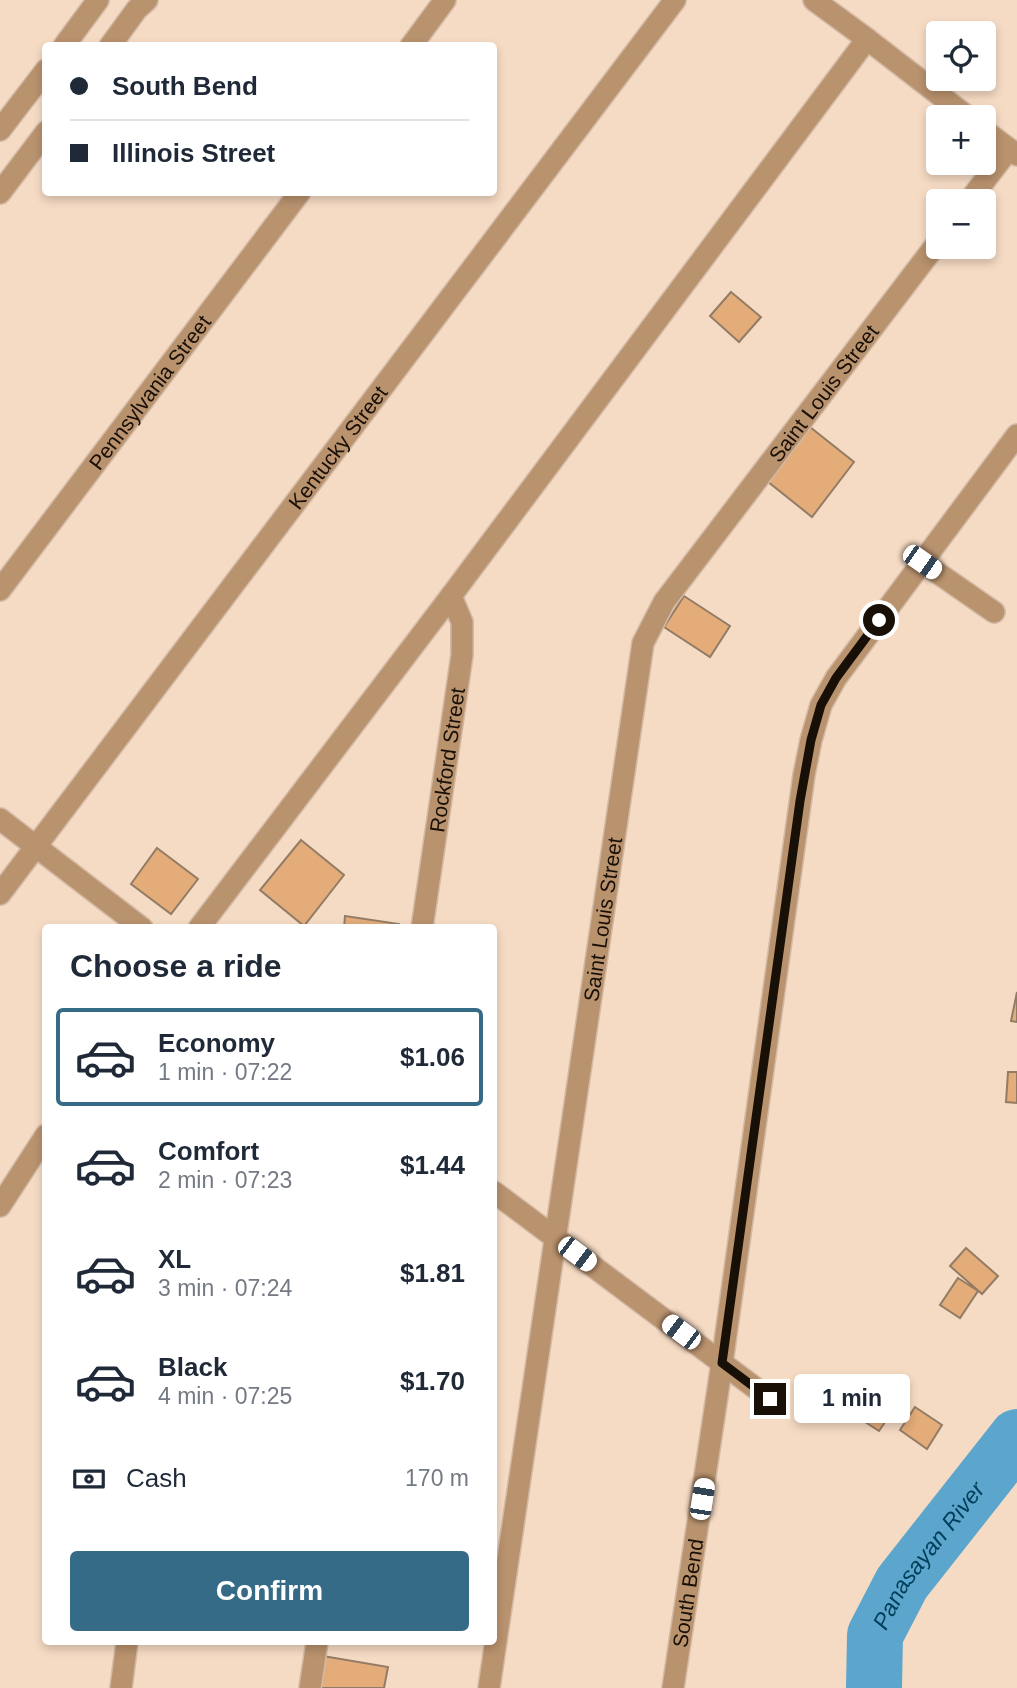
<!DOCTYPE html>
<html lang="en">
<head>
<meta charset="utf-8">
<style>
	:root { --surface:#fff; --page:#f6f6f7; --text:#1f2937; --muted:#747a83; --line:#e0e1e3; --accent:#366b87 }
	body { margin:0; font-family:Arial,sans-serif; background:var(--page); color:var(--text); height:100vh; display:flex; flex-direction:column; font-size:26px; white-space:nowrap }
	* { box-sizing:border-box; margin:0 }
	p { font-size:23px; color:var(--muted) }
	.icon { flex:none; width:38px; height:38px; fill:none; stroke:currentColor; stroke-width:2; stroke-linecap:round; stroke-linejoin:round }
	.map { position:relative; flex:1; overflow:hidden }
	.sheet { position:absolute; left:42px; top:924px; width:455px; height:721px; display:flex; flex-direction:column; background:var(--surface); border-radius:7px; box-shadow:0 4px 10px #0003 }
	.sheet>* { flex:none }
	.top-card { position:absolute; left:42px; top:42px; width:455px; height:154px; border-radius:7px; box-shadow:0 4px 10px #0003; display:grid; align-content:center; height:154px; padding:0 28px; background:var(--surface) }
	.fabs { position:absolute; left:926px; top:21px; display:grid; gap:14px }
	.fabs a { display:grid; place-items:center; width:70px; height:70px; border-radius:7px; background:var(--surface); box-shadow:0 4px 10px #0003; font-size:35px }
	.end { position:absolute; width:32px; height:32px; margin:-16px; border:9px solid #180f07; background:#fff; box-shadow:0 0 0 4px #fff }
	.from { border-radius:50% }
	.bubble { position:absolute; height:49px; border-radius:7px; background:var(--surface); box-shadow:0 4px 10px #0003; font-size:23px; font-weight:700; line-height:49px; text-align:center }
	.car { position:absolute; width:21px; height:42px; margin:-21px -10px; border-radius:9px; box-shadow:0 0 5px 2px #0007; background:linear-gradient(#fff 24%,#345 0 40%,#fff 0 76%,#345 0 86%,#fff 0) }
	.top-card b { display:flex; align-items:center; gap:24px; height:66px; font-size:26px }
	.top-card b+b { border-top:2px solid var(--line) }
	.top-card i { width:18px; height:18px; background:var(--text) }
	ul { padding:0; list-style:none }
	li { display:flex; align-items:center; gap:21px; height:98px; margin:0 14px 10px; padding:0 14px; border:4px solid transparent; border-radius:7px }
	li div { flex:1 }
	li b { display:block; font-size:26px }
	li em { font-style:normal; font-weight:700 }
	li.current { border-color:var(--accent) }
	li>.icon { width:63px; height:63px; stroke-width:1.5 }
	h2 { padding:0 28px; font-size:32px; line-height:84px }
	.pay { display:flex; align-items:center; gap:18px; height:77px; padding:0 28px; font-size:26px }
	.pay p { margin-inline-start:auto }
	.cta { display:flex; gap:14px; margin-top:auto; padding:14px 28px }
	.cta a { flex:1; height:80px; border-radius:7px; background:var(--accent); color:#fff; font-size:28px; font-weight:700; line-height:80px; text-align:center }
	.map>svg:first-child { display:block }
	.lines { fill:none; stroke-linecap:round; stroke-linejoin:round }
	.river { stroke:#5ca5cc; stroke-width:56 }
	.building { fill:#e3ac79; stroke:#937c66; stroke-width:2 }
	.minor-casing { stroke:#d2baa6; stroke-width:24 }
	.tertiary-casing { stroke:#d2baa6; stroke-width:24 }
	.minor { stroke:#b9926e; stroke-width:21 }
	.tertiary { stroke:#b9926e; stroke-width:21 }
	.route { stroke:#180f07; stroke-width:9 }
	.labels { text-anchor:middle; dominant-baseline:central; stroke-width:6; stroke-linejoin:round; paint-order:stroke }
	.street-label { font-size:21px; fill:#180f07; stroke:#fff }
	.water-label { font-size:23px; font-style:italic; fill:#003f59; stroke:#fff }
</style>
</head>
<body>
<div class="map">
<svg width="1017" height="1688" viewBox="0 0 1017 1688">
	<rect width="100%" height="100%" fill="#f6dbc4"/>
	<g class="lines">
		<!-- river -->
		<path class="river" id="s1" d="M874 1688 875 1635 902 1583 1017 1437"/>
	</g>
	<!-- building -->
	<path class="building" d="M731 292 761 317 739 342 710 316Z
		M810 427 854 462 812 517 767 481Z
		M684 596 730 626 710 657 664 627Z
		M301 840 344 875 304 926 260 890Z
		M157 848 198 879 171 914 131 884Z
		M345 916 399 924V928H344Z
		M1017 992V1022L1011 1021Z
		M1008 1072H1017V1103L1006 1102Z
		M966 1248 998 1276 982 1294 950 1266Z
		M958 1278 978 1291 960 1318 940 1305Z
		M880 1392 898 1403 879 1431 862 1420Z
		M915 1407 942 1425 927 1449 900 1430Z
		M323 1656 388 1667 384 1688H318Z"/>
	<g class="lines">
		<defs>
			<g id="minor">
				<path d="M814 0 867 39 968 117"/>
				<path d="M411 46 445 0"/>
				<path d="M984 130 1017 155"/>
				<path d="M969 201 1009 149"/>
				<path d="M922 562 994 612"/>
				<path id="s2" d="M0 590 300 192"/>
				<path d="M0 819 142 928"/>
				<path id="s3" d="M0 894 675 0"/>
				<path d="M199 928 451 596 867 39"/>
				<path id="s4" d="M422 928 462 655V622L451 596"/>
				<path d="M494 1192 770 1399"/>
				<path d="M0 1206 46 1135"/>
				<path d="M121 1688 127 1642"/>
				<path d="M310 1688 317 1642"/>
				<path id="s5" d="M489 1688 643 643 664 602 938 242"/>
				<path id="s6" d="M673 1688 722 1363 804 775 811 740 821 705 836 678 1017 435"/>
			</g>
			<path id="tertiary" d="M64 46 98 0
				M110 46 137 9 147 0
				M0 130 46 70
				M0 193 46 132"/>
		</defs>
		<!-- minor casing -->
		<use href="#minor" class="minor-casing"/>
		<!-- tertiary casing -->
		<use href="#tertiary" class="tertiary-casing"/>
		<!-- minor -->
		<use href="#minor" class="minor"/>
		<!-- tertiary -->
		<use href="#tertiary" class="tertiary"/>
	</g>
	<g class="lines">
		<!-- route -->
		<path class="route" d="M770 1399 722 1363 800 801 811 740 821 705 836 678 879 620"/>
	</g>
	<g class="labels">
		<!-- street labels -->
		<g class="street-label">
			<text stroke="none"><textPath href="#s2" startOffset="248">Pennsylvania Street</textPath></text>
			<text stroke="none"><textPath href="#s5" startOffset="1365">Saint Louis Street</textPath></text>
			<text stroke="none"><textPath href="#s3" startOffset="560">Kentucky Street</textPath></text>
			<text stroke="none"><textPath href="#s4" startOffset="170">Rockford Street</textPath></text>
			<text stroke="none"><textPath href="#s5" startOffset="777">Saint Louis Street</textPath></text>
			<text stroke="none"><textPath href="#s6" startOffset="96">South Bend</textPath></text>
		</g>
		<!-- water labels -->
		<g class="water-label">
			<text stroke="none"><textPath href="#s1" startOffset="149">Panasayan River</textPath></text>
		</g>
	</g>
</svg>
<div class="fabs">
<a><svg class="icon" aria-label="locate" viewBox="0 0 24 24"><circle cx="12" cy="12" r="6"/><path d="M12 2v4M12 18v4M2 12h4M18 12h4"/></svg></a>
<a>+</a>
<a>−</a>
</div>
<i class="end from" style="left:879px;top:620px"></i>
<i class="end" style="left:770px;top:1399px"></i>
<div class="bubble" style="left:794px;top:1374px;width:116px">1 min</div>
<i class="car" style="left:922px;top:562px;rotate:125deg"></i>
<i class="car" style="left:577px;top:1254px;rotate:127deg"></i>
<i class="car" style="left:681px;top:1332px;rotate:307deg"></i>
<i class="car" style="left:702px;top:1499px;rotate:9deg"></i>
<div class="top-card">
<b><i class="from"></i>South Bend</b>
<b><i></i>Illinois Street</b>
</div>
<section class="sheet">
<h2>Choose a ride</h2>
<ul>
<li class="current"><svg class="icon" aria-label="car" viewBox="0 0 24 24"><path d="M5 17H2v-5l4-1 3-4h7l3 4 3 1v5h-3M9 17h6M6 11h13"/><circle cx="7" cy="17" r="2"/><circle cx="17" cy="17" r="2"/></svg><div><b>Economy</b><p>1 min · 07:22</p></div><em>$1.06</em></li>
<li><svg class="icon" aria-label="car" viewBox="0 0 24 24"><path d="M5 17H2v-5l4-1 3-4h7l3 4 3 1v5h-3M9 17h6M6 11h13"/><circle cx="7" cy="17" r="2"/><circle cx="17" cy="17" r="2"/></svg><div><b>Comfort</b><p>2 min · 07:23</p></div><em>$1.44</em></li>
<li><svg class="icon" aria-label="car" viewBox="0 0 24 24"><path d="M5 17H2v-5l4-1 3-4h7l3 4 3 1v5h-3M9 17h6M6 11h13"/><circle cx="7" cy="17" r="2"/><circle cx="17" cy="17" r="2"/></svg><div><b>XL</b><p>3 min · 07:24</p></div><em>$1.81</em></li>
<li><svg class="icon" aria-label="car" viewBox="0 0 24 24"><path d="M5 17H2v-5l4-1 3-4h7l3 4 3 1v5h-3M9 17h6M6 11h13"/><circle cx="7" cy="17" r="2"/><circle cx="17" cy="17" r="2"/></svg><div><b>Black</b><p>4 min · 07:25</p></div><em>$1.70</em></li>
</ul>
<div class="pay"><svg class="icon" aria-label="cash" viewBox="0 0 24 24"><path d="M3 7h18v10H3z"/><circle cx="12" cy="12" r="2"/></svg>Cash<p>170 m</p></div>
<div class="cta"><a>Confirm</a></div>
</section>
</div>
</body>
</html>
